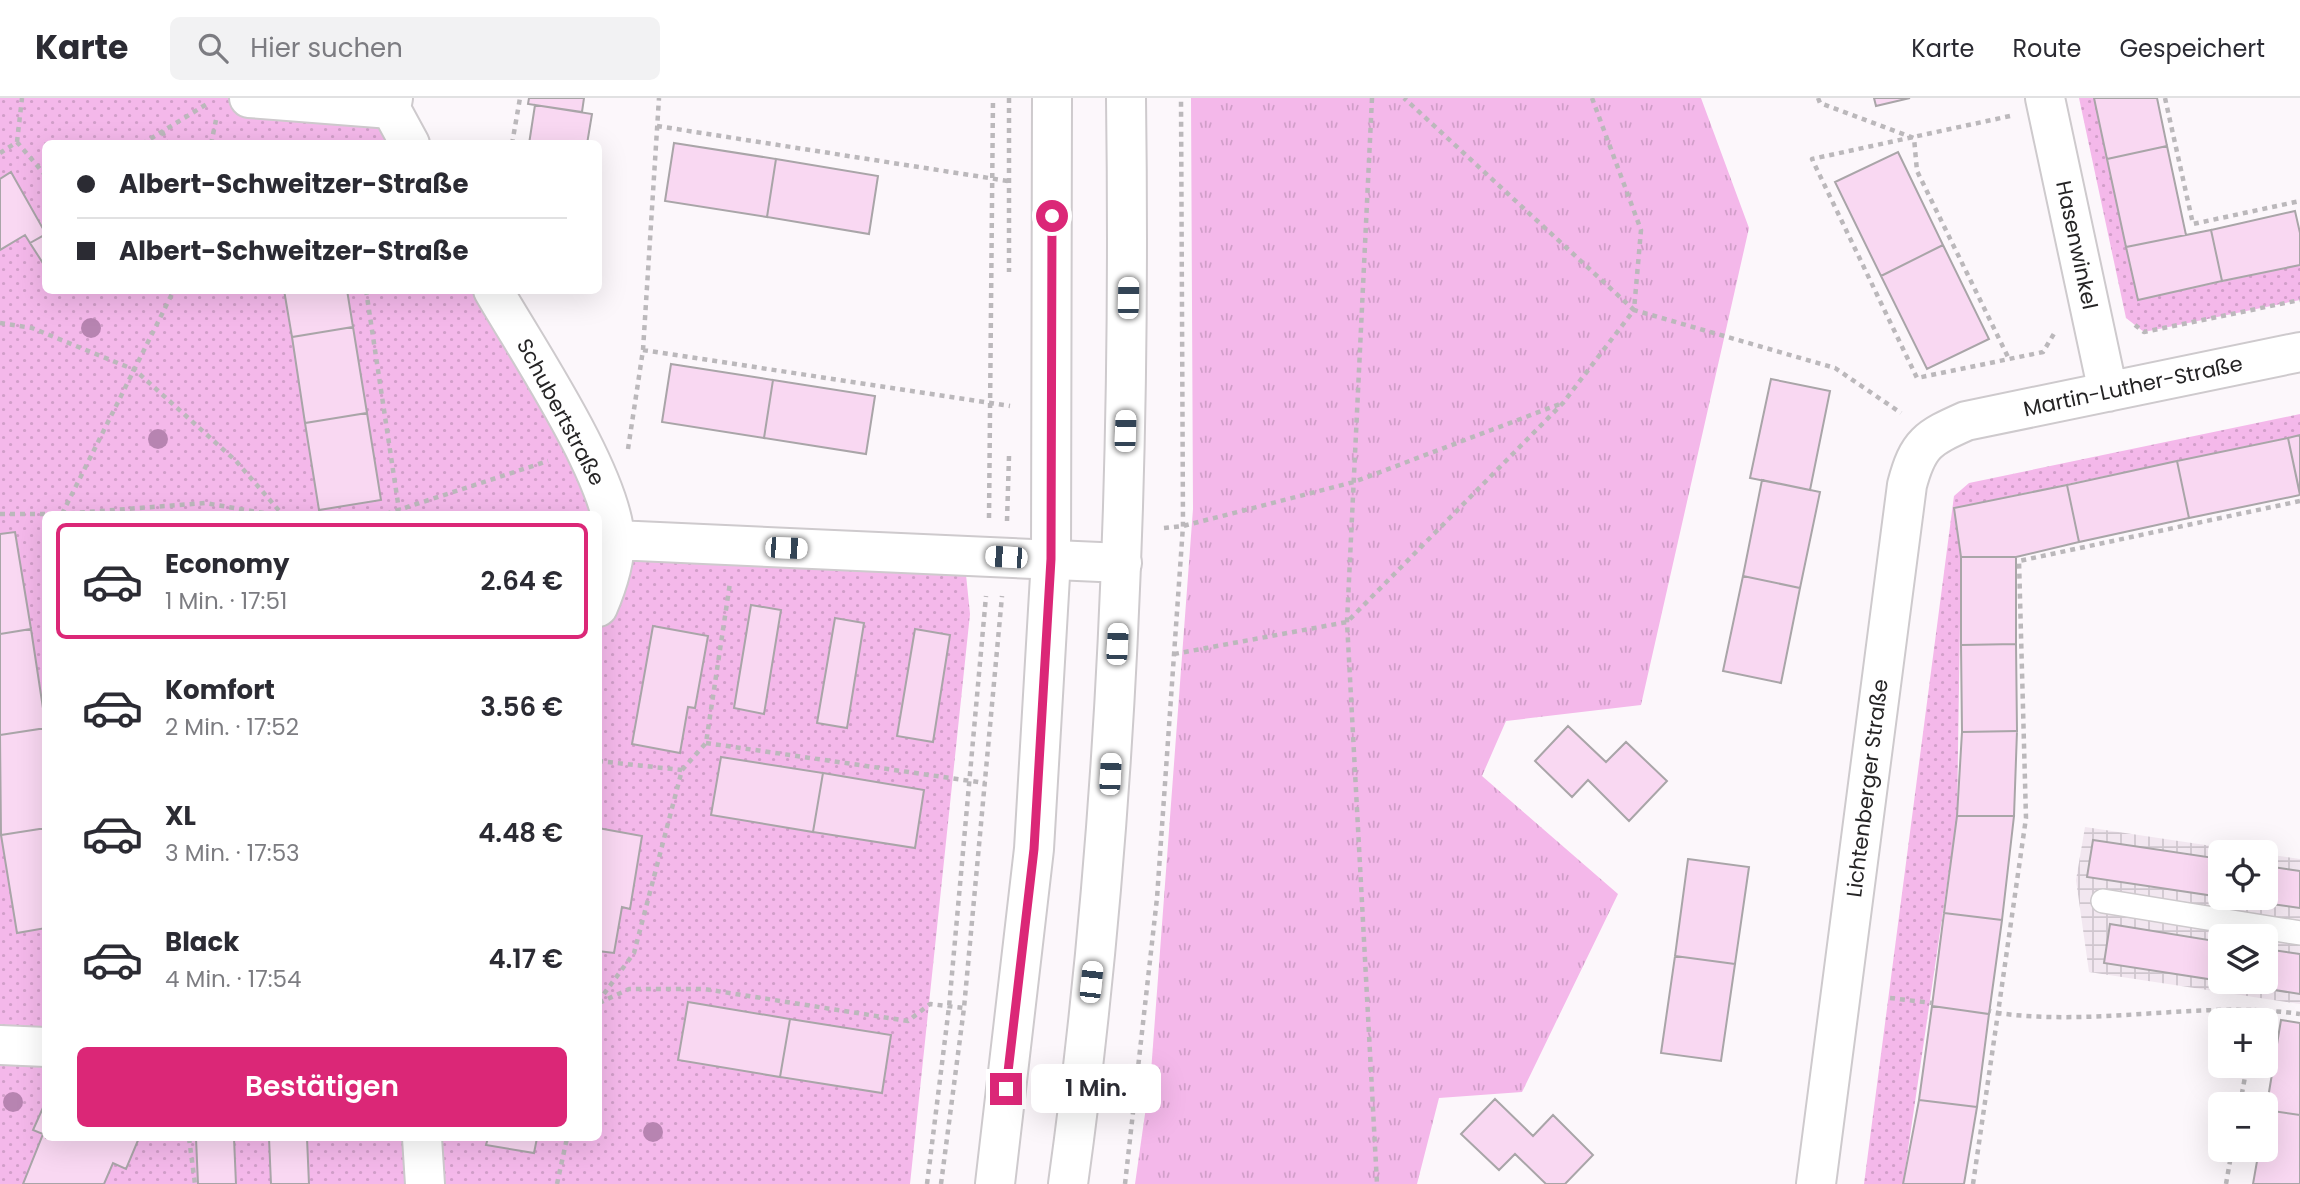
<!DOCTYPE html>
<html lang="de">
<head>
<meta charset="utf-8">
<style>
	:root { --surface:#fff; --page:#f2f2f3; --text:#2b2b33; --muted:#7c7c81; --line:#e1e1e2; --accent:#db2777 }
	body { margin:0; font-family:Poppins,sans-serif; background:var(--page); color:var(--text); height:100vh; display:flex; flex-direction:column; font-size:26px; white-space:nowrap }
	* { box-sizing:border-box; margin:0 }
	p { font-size:23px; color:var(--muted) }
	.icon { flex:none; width:38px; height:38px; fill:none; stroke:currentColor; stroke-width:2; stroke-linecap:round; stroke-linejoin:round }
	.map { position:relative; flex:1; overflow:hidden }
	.panel { position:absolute; left:42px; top:413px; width:560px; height:630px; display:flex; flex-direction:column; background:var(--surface); border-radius:10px; box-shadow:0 7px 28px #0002 }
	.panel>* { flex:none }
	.guide { position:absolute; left:42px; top:42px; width:560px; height:154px; border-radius:10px; box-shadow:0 7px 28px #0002; display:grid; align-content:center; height:154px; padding:0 35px; background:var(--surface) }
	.buttons { position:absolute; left:2208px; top:742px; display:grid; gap:14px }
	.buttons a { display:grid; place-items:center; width:70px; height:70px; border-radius:10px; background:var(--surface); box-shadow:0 7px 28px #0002; font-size:35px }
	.end { position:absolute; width:32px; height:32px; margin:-16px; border:9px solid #db2777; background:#fff; box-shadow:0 0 0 4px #fff }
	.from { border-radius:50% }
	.bubble { position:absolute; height:49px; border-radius:10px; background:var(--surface); box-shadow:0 7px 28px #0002; font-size:23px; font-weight:600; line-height:49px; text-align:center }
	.car { position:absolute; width:21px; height:42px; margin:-21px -10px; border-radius:9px; box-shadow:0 0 5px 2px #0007; background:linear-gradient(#fff 24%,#345 0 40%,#fff 0 76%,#345 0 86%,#fff 0) }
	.guide b { display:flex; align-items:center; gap:24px; height:66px; font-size:26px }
	.guide b+b { border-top:2px solid var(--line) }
	.guide i { width:18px; height:18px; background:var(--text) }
	ul { padding:12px 0 0; list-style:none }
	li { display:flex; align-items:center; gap:21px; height:116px; margin:0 14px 10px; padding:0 21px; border:4px solid transparent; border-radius:10px }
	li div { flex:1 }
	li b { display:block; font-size:26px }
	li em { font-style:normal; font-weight:600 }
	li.on { border-color:var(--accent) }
	li>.icon { width:63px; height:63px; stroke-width:1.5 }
	.cta { display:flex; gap:14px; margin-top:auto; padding:14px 35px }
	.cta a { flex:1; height:80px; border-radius:10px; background:var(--accent); color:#fff; font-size:28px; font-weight:600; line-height:80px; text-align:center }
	header { display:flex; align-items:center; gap:42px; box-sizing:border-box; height:98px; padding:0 35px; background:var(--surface); border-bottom:2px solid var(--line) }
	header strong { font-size:33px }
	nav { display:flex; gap:38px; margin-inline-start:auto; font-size:24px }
	.search { width:490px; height:63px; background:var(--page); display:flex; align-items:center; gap:18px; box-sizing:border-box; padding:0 24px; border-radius:10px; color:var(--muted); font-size:26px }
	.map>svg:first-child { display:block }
	.industrial { fill:url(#industrial-grid); fill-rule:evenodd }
	.grass { fill:url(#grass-dots); fill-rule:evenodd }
	.park { fill:url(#park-tufts) }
	.building { fill:#f9d8f2; stroke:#a9a5a8; stroke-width:2 }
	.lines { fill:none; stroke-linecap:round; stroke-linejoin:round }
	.lane-casing { stroke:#cecacd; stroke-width:26 }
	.street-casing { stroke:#cecacd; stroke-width:42 }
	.secondary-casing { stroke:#cecacd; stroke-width:42 }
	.path { stroke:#bbb8bb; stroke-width:4.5; stroke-dasharray:5 5; stroke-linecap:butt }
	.lane { stroke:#fff; stroke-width:23 }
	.street { stroke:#fff; stroke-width:38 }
	.secondary { stroke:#fff; stroke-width:38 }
	.tree { fill:#b784b1 }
	.route { stroke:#db2777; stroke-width:9 }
	.labels { text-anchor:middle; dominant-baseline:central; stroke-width:5; stroke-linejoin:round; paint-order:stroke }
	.street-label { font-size:21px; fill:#252425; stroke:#fff }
</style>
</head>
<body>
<header>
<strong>Karte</strong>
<div class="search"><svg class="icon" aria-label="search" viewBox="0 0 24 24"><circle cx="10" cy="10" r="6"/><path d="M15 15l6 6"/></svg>Hier suchen</div>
<nav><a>Karte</a><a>Route</a><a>Gespeichert</a></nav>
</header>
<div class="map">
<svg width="2300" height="1086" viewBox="0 0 2300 1086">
	<defs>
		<pattern id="industrial-grid" width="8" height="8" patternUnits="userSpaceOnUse" patternTransform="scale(1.75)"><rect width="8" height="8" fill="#f2e7f0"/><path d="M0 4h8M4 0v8" fill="none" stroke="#cfc6ce"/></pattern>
		<pattern id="grass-dots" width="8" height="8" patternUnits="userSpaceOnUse" patternTransform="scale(1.75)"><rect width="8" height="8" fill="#f4b8ea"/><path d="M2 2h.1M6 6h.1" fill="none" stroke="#d19ec9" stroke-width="1.8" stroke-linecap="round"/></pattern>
		<pattern id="park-tufts" width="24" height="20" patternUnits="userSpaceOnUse" patternTransform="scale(1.75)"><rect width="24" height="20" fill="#f4b8ea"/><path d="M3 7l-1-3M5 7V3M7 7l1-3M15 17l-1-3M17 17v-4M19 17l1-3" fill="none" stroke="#d19ec9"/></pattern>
	</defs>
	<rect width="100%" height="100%" fill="#fcf7fb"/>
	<!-- industrial -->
	<path class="industrial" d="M2085 729 2252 754H2221V800H2266V756L2300 761V906L2089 874 2076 782ZM2221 838H2266V884H2221Z"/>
	<!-- grass -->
	<path class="grass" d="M0 0H251L391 11 410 45 46 46V192L493 193 615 441 964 457 970 516 910 1086H0ZM46 416H598V1040H46Z
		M2079 0H2094L2138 202 2300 167V202L2144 234 2126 220Z
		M2300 316V337L1954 410 1961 459 1957 718 1903 1086H1864L1954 398 1969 385Z"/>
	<!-- park -->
	<path class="park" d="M1191 0H1701L1749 130 1641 607 1506 623 1482 678 1618 796 1522 994 1439 1000 1417 1086H1135L1151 974 1193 411Z"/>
	<!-- building -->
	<path class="building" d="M529 0H584L582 14 528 6Z
		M1874 0H1910L1876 8Z
		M2094 0H2157L2167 48 2107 61Z
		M535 7 592 16 587 46H529Z
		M674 45 776 61 767 119 665 103Z
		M2167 48 2186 137 2126 149 2107 61Z
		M1898 54 1943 147 1881 178 1835 84Z
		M776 61 878 78 869 136 767 119Z
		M11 74 46 136 30 145 25 137 0 152V81Z
		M2295 113 2300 135V167L2222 183 2211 132Z
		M2211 132 2222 183 2138 202 2126 149Z
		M46 136V170L30 145Z
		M1943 147 1989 241 1927 271 1881 178Z
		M284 192H347L353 229 292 239Z
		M353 229 367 315 305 325 292 239Z
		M671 266 773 282 764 340 662 324Z
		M1771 281 1830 293 1810 392 1750 380Z
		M773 282 875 298 866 356 764 340Z
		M367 315 381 402 319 412 305 325Z
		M2300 337V396L2288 340Z
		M2288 340 2300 397 2189 420 2177 363Z
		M2177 363 2189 420 2079 444 2067 387Z
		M1762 382 1820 394 1800 490 1743 478Z
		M2067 387 2079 444 2016 459H1961L1954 410Z
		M15 434 31 531 0 536V436Z
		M1961 459H2016V546L1961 547Z
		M1743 478 1800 490 1781 585 1723 573Z
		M751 507 781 512 764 616 734 610Z
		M835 520 864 525 847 630 817 625Z
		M653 528 708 538 695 610 688 609 680 655 632 646Z
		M31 531 46 630 0 637V536Z
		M915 531 950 537 933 644 897 638Z
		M2016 546 2017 633 1962 634 1961 547Z
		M1568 628 1606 664 1626 644 1667 683 1629 723 1588 682 1572 699 1535 663Z
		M46 630V730L1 737 0 637Z
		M2017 633 2014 718H1957L1962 634Z
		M721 659 823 675 813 734 711 717Z
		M823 675 924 692 915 750 813 734Z
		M1957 718H2014L2002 822 1944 815Z
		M46 730V830L17 835 1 737Z
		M598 730 642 738 630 811 622 809 614 855 598 853Z
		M2093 742 2221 761V799L2087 779Z
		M1688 761 1749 769 1735 866 1675 858Z
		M2266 768 2300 773V810L2228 800H2266Z
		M1944 815 2002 822 1989 916 1932 908Z
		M2110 826 2221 844V883L2104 865Z
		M2266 851 2300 856V896L2223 884H2266Z
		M1675 858 1735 866 1721 963 1661 955Z
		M688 904 790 921 780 979 678 962Z
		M1932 908 1989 916 1977 1009 1919 1002Z
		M790 921 891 937 882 995 780 979Z
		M2281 922 2300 925V1017L2266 1012Z
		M1495 1001 1533 1038 1553 1017 1593 1057 1565 1086H1546L1515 1056 1499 1072 1461 1036Z
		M1919 1002 1977 1009 1964 1086H1903Z
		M46 1003V1040H139L126 1071 113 1065 104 1086H23L43 1036 33 1032Z
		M2266 1012 2300 1017V1086H2253L2259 1052H2266Z
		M196 1040H234L236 1086H198Z
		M269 1040H307L309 1086H271Z
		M488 1040H537L534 1055 486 1047Z"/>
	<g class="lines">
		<defs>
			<path id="lane" d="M2103 803 2300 835"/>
			<path id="street" d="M249 0 391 11
				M393 0 391 11 410 46
				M2045 0 2108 294
				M493 192C527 251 612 377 615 441 615 464 607 488 598 509
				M615 442 1122 465
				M0 947 46 949
				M422 1040 425 1086
				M1816 1086 1907 387C1918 345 1928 340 1966 323L2300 254"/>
			<path id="secondary" d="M995 1086 1034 751 1051 461 1052 0
				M1068 1086C1118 726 1131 363 1126 0"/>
		</defs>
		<!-- lane casing -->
		<use href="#lane" class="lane-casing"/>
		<!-- street casing -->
		<use href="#street" class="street-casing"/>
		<!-- secondary casing -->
		<use href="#secondary" class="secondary-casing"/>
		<!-- path -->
		<path class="path" d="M1009 0V174
			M1372 0 1347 524 1377 1086
			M1592 0 1641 132 1634 212 1835 270 1901 315
			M1818 0 1820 5 1914 40 1917 73 2009 261
			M2165 0 2193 126 2300 103
			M2010 18 1812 61 1917 280 2043 254 2055 234
			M657 28 1008 83
			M162 33 167 46
			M17 44 22 0
			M142 46 210 4
			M211 46 216 22
			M512 46 520 0
			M0 55 17 44 46 78
			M366 192 399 412
			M0 225 32 230 135 272 236 363 282 416
			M2135 227 2144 234 2300 202
			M643 252 1010 308
			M628 351 643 252 659 0
			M2300 403 2019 463 2026 720 1998 915C2098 929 2200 902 2300 916
			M0 416H61L205 405 269 416
			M62 416 174 192
			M386 416 548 363
			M989 420 993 0
			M1007 423 1009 358
			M1164 430 1183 428 1354 384 1560 306
			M1174 556 1347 524 1563 305 1634 212 1404 0
			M706 645 985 685
			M598 663 682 672
			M1890 900 1932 905
			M598 904 634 855 682 672 706 645 730 485
			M599 905 629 891H704L908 923 930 906 964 910
			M2255 922 2257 910
			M2240 1006 2247 968
			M189 1040 195 1086
			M557 1086 567 1040
			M927 1086 949 909 986 498
			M941 1086 964 910 1002 498
			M1125 1086 1157 800 1183 428 1181 0
			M1973 1086 1998 915 1990 913
			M2226 1086 2232 1052"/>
		<!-- lane -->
		<use href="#lane" class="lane"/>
		<!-- street -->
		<use href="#street" class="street"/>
		<!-- secondary -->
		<use href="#secondary" class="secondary"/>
	</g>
	<!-- trees -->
	<g class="tree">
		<circle cx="91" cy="230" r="10"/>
		<circle cx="158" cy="341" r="10"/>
		<circle cx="13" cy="1004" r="10"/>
		<circle cx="653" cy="1034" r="10"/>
	</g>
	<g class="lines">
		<!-- route -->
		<path class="route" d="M1006 991 1034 751 1051 461 1052 118"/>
	</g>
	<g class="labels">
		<!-- street labels -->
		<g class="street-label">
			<text transform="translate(2077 147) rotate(78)">Hasenwinkel</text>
			<text transform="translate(2133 288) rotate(-12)">Martin-Luther-Straße</text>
			<text transform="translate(561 314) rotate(62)">Schubertstraße</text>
			<text transform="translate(1867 690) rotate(-83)">Lichtenberger Straße</text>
		</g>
	</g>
</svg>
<div class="buttons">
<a><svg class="icon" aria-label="locate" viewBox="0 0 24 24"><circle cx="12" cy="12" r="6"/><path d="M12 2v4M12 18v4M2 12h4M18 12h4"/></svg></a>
<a><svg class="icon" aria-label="layers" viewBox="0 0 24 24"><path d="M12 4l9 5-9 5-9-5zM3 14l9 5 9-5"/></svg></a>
<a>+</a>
<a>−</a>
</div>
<i class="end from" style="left:1052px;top:118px"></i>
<i class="end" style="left:1006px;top:991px"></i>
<div class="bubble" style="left:1031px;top:966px;width:130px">1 Min.</div>
<i class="car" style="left:1128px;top:200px;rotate:1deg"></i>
<i class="car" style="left:1125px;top:333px;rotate:2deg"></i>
<i class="car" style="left:786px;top:450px;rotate:92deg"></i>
<i class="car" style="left:1006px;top:459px;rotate:274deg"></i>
<i class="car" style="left:1117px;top:546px;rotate:3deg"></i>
<i class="car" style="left:1110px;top:676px;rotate:3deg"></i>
<i class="car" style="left:1091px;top:884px;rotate:6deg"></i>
<div class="guide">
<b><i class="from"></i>Albert-Schweitzer-Straße</b>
<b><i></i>Albert-Schweitzer-Straße</b>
</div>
<section class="panel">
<ul>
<li class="on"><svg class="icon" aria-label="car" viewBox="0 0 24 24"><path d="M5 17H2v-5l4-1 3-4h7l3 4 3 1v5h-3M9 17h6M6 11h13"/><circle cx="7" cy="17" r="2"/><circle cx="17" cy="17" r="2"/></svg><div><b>Economy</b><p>1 Min. · 17:51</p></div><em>2.64 €</em></li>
<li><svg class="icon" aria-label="car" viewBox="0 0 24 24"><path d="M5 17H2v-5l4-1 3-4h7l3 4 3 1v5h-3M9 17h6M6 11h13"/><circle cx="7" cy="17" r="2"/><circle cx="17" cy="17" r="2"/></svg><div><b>Komfort</b><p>2 Min. · 17:52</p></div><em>3.56 €</em></li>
<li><svg class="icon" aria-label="car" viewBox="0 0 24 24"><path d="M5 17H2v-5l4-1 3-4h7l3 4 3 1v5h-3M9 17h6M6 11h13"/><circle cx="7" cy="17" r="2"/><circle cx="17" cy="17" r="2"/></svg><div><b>XL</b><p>3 Min. · 17:53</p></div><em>4.48 €</em></li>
<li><svg class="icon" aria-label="car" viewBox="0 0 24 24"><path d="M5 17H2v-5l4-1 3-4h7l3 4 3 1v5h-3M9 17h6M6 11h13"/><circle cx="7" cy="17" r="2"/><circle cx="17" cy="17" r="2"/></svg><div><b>Black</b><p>4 Min. · 17:54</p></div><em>4.17 €</em></li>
</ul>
<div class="cta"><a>Bestätigen</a></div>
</section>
</div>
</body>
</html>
